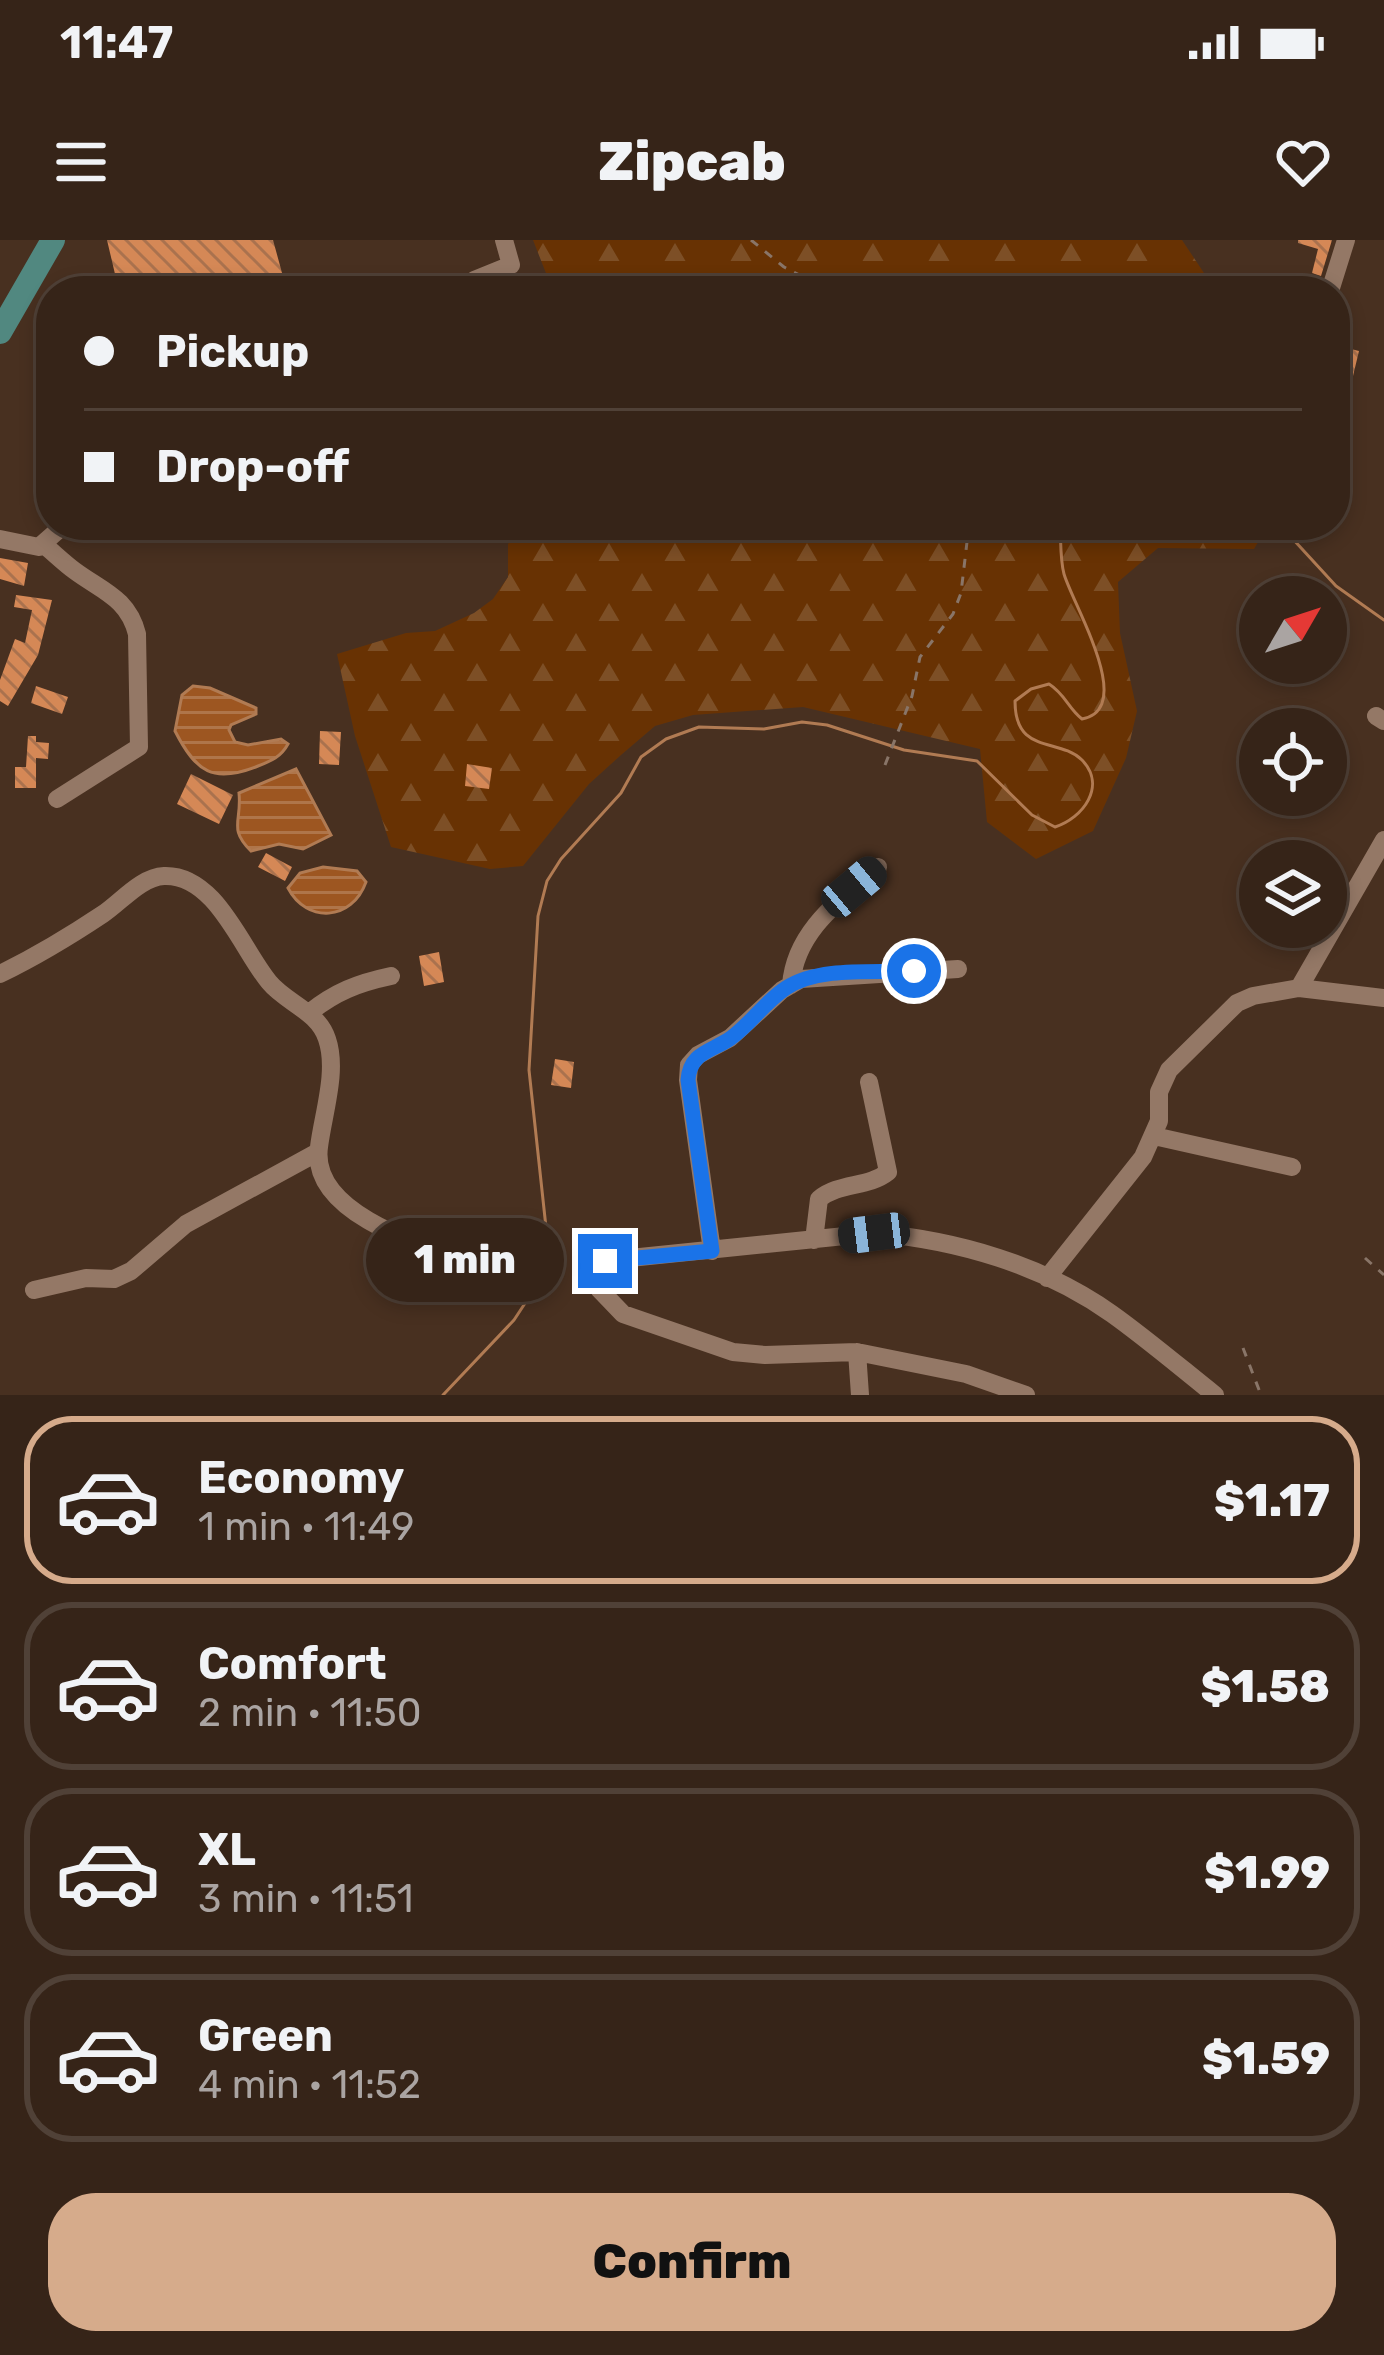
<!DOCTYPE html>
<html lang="en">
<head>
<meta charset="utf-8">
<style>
	:root { --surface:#362418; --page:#3d2c21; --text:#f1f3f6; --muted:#aaa4a2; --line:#504137; --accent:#d6ab8b }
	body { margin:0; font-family:Rubik,sans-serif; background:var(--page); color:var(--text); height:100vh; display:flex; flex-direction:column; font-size:45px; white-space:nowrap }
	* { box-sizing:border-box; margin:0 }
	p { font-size:39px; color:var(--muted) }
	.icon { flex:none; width:66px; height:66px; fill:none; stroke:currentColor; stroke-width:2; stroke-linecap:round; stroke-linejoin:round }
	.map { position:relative; height:1155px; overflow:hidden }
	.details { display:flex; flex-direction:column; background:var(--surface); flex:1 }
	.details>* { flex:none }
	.guide { position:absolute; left:36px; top:36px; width:1314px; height:264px; border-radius:48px; box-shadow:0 6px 18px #0003,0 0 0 3px var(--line); display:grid; align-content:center; height:264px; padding:0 48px; background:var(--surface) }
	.needle { width:78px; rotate:51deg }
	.tools { position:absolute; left:1239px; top:336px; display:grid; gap:24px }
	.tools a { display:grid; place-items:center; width:108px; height:108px; border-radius:50%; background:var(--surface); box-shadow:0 6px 18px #0003,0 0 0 3px var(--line); font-size:60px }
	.end { position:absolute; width:54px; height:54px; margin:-27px; border:15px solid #1a73e8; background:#fff; box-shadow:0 0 0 6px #fff }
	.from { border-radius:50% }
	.bubble { position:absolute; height:84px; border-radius:42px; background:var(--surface); box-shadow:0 6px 18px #0003,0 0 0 3px var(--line); font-size:39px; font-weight:800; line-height:84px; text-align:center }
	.car { position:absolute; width:36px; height:72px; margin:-36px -18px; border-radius:15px; box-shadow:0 0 9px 3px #0007; background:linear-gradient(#222 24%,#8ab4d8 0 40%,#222 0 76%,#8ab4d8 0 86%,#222 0) }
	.guide b { display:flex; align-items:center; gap:42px; height:114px; font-size:45px }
	.guide b+b { border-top:3px solid var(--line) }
	.guide i { width:30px; height:30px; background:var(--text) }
	ul { padding:21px 0 0; list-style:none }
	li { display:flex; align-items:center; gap:36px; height:168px; margin:0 24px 18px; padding:0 24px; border:6px solid var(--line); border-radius:48px }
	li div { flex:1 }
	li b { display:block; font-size:45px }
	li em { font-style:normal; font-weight:800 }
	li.on { border-color:var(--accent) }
	li>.icon { width:108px; height:108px; stroke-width:1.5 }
	.primary-button { display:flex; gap:24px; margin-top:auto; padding:24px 48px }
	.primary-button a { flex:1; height:138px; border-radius:48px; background:var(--accent); color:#111; font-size:48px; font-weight:800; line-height:138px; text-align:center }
	.status { display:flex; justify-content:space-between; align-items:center; height:84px; padding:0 60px; background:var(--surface); direction:ltr }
	.status svg { height:33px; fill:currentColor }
	header { display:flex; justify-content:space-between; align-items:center; height:156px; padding:0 48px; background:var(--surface); font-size:54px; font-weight:800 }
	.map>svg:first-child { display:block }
	.forest { fill:url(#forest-firs) }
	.water { fill:url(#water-rules); stroke:#b17b53; stroke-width:3 }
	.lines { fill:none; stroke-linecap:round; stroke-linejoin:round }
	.stream { stroke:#b17b53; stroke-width:3 }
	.building { fill:url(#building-back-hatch) }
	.path { stroke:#897568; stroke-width:3; stroke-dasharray:9 9; stroke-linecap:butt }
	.minor { stroke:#947866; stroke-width:18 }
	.major { stroke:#518880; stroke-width:24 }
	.route { stroke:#1a73e8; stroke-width:15 }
</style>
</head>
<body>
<div class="status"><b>11:47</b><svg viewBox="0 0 49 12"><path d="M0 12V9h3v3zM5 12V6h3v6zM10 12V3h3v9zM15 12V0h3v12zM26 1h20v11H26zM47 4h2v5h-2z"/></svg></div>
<header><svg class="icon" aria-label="menu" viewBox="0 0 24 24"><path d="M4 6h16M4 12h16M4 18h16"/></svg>Zipcab<svg class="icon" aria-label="heart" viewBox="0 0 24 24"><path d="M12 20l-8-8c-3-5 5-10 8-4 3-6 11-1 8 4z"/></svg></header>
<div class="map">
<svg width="1384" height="1155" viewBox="0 0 1384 1155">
	<defs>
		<pattern id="forest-firs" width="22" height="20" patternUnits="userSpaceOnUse" patternTransform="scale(3)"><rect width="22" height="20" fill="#683203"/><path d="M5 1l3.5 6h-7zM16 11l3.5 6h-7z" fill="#7d4f26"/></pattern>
		<pattern id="water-rules" width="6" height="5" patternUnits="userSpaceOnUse" patternTransform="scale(3)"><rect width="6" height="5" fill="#9d5621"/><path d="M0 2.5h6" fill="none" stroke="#af754a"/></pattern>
		<pattern id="building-back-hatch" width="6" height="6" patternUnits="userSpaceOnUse" patternTransform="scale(3)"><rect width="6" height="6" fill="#d58856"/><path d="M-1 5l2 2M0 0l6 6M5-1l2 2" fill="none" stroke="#aa724e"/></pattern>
	</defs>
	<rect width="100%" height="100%" fill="#483020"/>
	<!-- forest -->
	<path class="forest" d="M533 0H1182L1216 51H553Z
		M525 285H1268L1254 309 1158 308 1118 342 1120 393 1137 471 1126 518 1093 591 1036 619 987 582 980 509 803 467 693 475 655 486 621 515 589 544 523 626 490 629 391 607 355 496 337 414 406 393 435 391 474 373 493 359 508 337V304Z"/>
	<!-- water -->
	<path class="water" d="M193 446 210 448 256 468V474L231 485 229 490 235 502 248 505 281 499 288 504C281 517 271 521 258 526 213 544 196 532 175 491L182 455Z
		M296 529 331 595 303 609 279 604 251 611C228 588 242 582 239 553Z
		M323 627 357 631 366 642C352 681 307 684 288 648L300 633Z"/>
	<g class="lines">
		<!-- stream -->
		<path class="stream" d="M1280 285 1336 346 1384 380
			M443 1155 514 1080 541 1039 548 1006 529 830 538 676 547 641 561 619 621 553 641 517 666 499 699 487 764 489 802 482 827 485 904 510 977 521 1032 575 1055 587C1083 578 1107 546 1082 520 1058 497 1015 515 1015 461L1031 449 1049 444C1065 454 1068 468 1082 479 1137 469 1073 365 1064 334 1060 319 1061 301 1060 285"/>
	</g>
	<!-- building -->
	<path class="building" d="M107 0H273L287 51H255L253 43 221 51H119Z
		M1298 0H1332L1321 36 1312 33 1318 9 1298 3Z
		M1335 72 1350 75 1343 107 1359 111 1353 136 1335 132Z
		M0 318 28 323 24 346 0 339Z
		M16 355 52 360 38 415 8 466 0 461V440L15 399 25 403 32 370 14 367Z
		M36 446 68 457 62 474 31 463Z
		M320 491 341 492 339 525 319 524Z
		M28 496H36V502L49 503 48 519 36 518V548H15V527H26Z
		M467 524 492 528 489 549 465 546Z
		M191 534 233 555 219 584 177 564Z
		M266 613 292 627 285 641 258 627Z
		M439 712 444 742 424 746 419 716Z
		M555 819 574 822 571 848 551 845Z"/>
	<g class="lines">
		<!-- path -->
		<path class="path" d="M751 0 784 27 830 51
			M885 525 912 456 920 417 953 374 961 353 969 285
			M473 1018 564 1026
			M1365 1018 1384 1035
			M1243 1108 1261 1155"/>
		<!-- minor -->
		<path class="minor" d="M474 40 511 25 504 0
			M1330 51 1346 0
			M0 299 39 307 64 285
			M43 304C54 313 64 323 75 331 102 351 128 358 137 394L139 507 57 559
			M1376 476 1384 481
			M0 734C35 717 70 696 103 674 121 662 141 637 164 636 216 634 242 710 269 742 286 763 318 771 327 799 338 831 323 874 319 907 310 970 413 1004 459 1015
			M791 745C795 691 840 660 878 627
			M1299 748 1384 758
			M309 773C335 752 358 743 391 736
			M1154 896 1292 927
			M814 1000 819 959C839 942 868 948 888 932L869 842
			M712 1011 688 840 689 825 698 815 730 798 782 750 801 739 958 729
			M605 1021 599 1049 623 1074 733 1112 765 1115 857 1112 966 1134 1026 1155
			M581 1023 874 993C957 1000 1043 1025 1112 1074 1147 1099 1181 1128 1215 1155
			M1047 1038 1143 917 1159 881V852L1169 830 1237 763 1253 756 1299 748 1384 600
			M34 1050 86 1038 114 1039 131 1031 186 984 318 912
			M857 1112 860 1155"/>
		<!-- major -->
		<path class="major" d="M0 92 53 0"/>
	</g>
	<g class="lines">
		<!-- route -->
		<path class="route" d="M605 1021 712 1011 688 840C690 812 711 812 731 798 751 783 765 762 786 748 819 726 876 733 914 731"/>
	</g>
</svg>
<div class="tools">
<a><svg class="needle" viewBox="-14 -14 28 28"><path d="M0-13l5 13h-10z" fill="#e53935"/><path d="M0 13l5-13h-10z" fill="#aaa4a2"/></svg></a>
<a><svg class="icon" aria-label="locate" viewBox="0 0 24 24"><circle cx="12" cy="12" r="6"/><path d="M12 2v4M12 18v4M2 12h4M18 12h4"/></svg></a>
<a><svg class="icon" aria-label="layers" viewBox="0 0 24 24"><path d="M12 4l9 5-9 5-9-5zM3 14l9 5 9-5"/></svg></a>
</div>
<i class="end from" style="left:914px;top:731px"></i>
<i class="end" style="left:605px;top:1021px"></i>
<div class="bubble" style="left:366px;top:978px;width:198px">1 min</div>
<i class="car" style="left:854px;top:647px;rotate:50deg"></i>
<i class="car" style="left:874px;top:993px;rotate:263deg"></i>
<div class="guide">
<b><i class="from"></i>Pickup</b>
<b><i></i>Drop-off</b>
</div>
</div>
<section class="details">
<ul>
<li class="on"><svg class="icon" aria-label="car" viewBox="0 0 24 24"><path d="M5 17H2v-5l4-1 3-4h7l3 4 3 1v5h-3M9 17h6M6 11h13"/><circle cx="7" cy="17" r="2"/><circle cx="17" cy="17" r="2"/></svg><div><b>Economy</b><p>1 min · 11:49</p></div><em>$1.17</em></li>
<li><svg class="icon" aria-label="car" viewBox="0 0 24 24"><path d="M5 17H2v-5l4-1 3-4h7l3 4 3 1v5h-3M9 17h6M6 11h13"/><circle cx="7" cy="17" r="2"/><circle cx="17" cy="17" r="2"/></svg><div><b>Comfort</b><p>2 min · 11:50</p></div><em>$1.58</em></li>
<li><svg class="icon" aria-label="car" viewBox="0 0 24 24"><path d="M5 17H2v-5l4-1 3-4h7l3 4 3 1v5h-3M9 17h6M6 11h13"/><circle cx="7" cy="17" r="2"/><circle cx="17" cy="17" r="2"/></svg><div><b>XL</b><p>3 min · 11:51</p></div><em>$1.99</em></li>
<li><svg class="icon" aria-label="car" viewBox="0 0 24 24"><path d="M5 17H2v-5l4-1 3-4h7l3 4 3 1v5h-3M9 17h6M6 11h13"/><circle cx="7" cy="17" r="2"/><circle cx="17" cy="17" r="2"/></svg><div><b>Green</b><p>4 min · 11:52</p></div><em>$1.59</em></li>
</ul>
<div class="primary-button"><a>Confirm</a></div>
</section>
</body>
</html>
